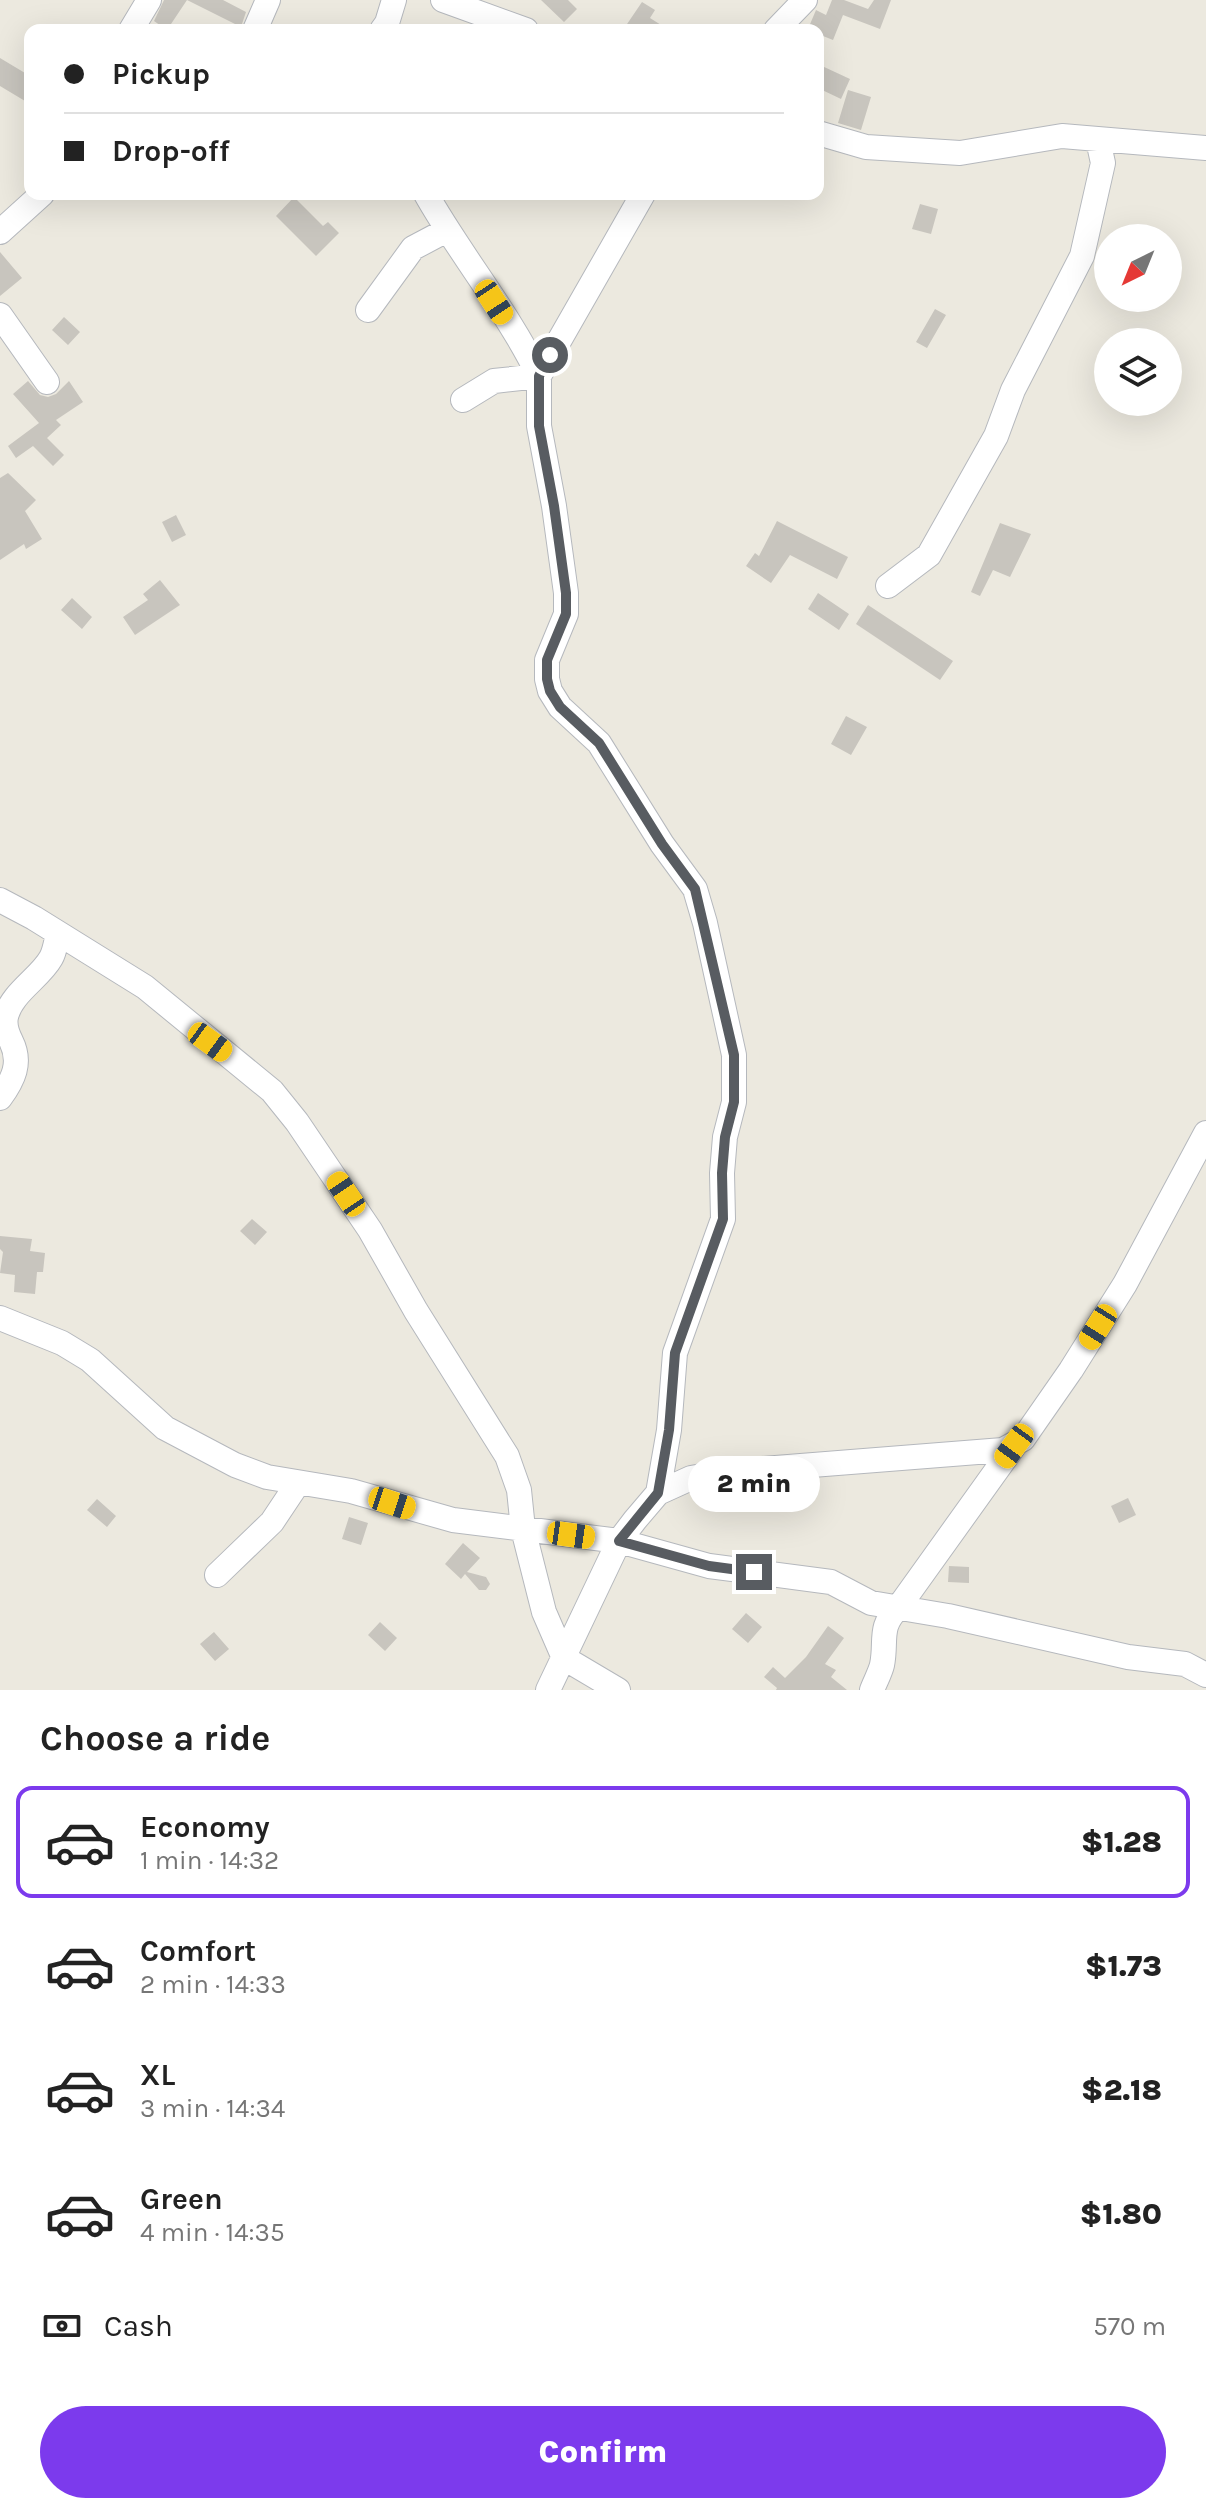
<!DOCTYPE html>
<html lang="en">
<head>
<meta charset="utf-8">
<style>
	:root { --surface:#fff; --page:#f6f6f6; --text:#222; --muted:#767676; --line:#e0e0e0; --accent:#7c3aed }
	body { margin:0; font-family:Karla,sans-serif; background:var(--page); color:var(--text); height:100vh; display:flex; flex-direction:column; font-size:30px; white-space:nowrap }
	* { box-sizing:border-box; margin:0 }
	p { font-size:26px; color:var(--muted) }
	.icon { flex:none; width:44px; height:44px; fill:none; stroke:currentColor; stroke-width:2; stroke-linecap:round; stroke-linejoin:round }
	.map { position:relative; height:1690px; overflow:hidden }
	.side { display:flex; flex-direction:column; background:var(--surface); flex:1 }
	.side>* { flex:none }
	.hud { position:absolute; left:24px; top:24px; width:800px; height:176px; border-radius:16px; box-shadow:0 8px 32px #0002; display:grid; align-content:center; height:176px; padding:0 40px; background:var(--surface) }
	.needle { width:52px; rotate:223deg }
	.controls { position:absolute; left:1094px; top:224px; display:grid; gap:16px }
	.controls a { display:grid; place-items:center; width:88px; height:88px; border-radius:50%; background:var(--surface); box-shadow:0 8px 32px #0002; font-size:40px }
	.end { position:absolute; width:36px; height:36px; margin:-18px; border:10px solid #585c61; background:#fff; box-shadow:0 0 0 4px #fff }
	.from { border-radius:50% }
	.bubble { position:absolute; height:56px; border-radius:28px; background:var(--surface); box-shadow:0 8px 32px #0002; font-size:26px; font-weight:800; line-height:56px; text-align:center }
	.car { position:absolute; width:24px; height:48px; margin:-24px -12px; border-radius:10px; box-shadow:0 0 6px 2px #0007; background:linear-gradient(#f5c518 24%,#345 0 40%,#f5c518 0 76%,#345 0 86%,#f5c518 0) }
	.hud b { display:flex; align-items:center; gap:28px; height:76px; font-size:30px }
	.hud b+b { border-top:2px solid var(--line) }
	.hud i { width:20px; height:20px; background:var(--text) }
	ul { padding:0; list-style:none }
	li { display:flex; align-items:center; gap:24px; height:112px; margin:0 16px 12px; padding:0 24px; border:4px solid transparent; border-radius:16px }
	li div { flex:1 }
	li b { display:block; font-size:30px }
	li em { font-style:normal; font-weight:800 }
	li.current { border-color:var(--accent) }
	li>.icon { width:72px; height:72px; stroke-width:1.5 }
	h2 { padding:0 40px; font-size:36px; line-height:96px }
	.pay { display:flex; align-items:center; gap:20px; height:88px; padding:0 40px; font-size:30px }
	.pay p { margin-inline-start:auto }
	.action { display:flex; gap:16px; margin-top:auto; padding:16px 40px }
	.action a { flex:1; height:92px; border-radius:48px; background:var(--accent); color:#fff; font-size:32px; font-weight:800; line-height:92px; text-align:center }
	.map>svg:first-child { display:block }
	.building { fill:#c8c5be }
	.lines { fill:none; stroke-linecap:round; stroke-linejoin:round }
	.minor-casing { stroke:#b5b8bd; stroke-width:26 }
	.minor { stroke:#fff; stroke-width:24 }
	.route { stroke:#585c61; stroke-width:10 }
</style>
</head>
<body>
<div class="map">
<svg width="1206" height="1690" viewBox="0 0 1206 1690">
	<rect width="100%" height="100%" fill="#ece9df"/>
	<!-- building -->
	<path class="building" d="M164 0H223L246 12 241 27 187 0 167 30 154 21Z
		M541 0H568L577 9 564 22Z
		M832 0H844L868 9 874 0H891L880 29 843 15 833 40 818 34V30L808 29 816 10 826 15Z
		M642 2 655 10 650 18 669 30H623Z
		M0 58 30 76V104L0 86Z
		M822 66 850 79 841 99 818 88V76Z
		M848 90 871 97 861 130 838 123Z
		M294 197 323 226 328 222 339 233 316 256 276 216Z
		M920 204 938 209 931 234 912 229Z
		M0 252 22 278 0 296Z
		M935 309 946 315 927 348 916 342Z
		M64 317 80 332 68 345 52 330Z
		M28 381 40 395 48 397 56 394 69 381 83 402 56 420 61 425 47 438 64 455 53 466 33 446 16 458 8 446 39 423 13 394Z
		M8 473 36 500 25 511 42 539 26 549 24 544 0 560V478Z
		M176 515 186 535 172 542 162 522Z
		M777 521 848 557 837 579 790 555 771 583 746 566 755 553 759 556Z
		M1000 523 1031 534 1010 577 993 570 980 596 971 592Z
		M160 580 180 605 135 635 123 617 148 600 143 594Z
		M818 593 849 614 839 630 808 609Z
		M72 598 92 617 82 629 61 610Z
		M868 605 953 661 940 680 856 624Z
		M846 716 867 727 851 755 831 744Z
		M252 1219 267 1232 255 1245 240 1231Z
		M0 1236 32 1239 30 1251 45 1253 43 1272H37L35 1294 14 1292 15 1275 0 1273 3 1252 0 1249Z
		M1128 1498 1136 1515 1119 1523 1111 1506Z
		M97 1499 116 1516 107 1527 87 1510Z
		M349 1517 368 1523 361 1545 342 1539Z
		M463 1543 480 1558 467 1572 486 1577 490 1584 486 1590H479L465 1574 461 1579 445 1564Z
		M949 1566 969 1567V1583L948 1582Z
		M746 1613 762 1627 748 1643 732 1629Z
		M380 1622 397 1638 385 1651 368 1635Z
		M828 1626 844 1638 825 1664 836 1670 831 1677 847 1690H776L777 1688 764 1677 773 1667 785 1678 806 1657Z
		M214 1632 229 1649 215 1661 200 1644Z"/>
	<g class="lines">
		<defs>
			<path id="minor" d="M443 0 526 30
				M131 30 149 0
				M255 30 268 0
				M382 30 387 23 394 0
				M776 30 805 0
				M818 133 866 147 960 153 1062 136 1206 148
				M426 194C461 256 508 312 539 376L494 381 463 400
				M643 194 539 376V426L554 506 566 593V614L547 660V679L550 691 560 707 599 743 662 844 695 889 705 923 734 1055V1102L725 1137 722 1173 723 1219 675 1353 669 1430 658 1493
				M0 232 42 194
				M368 310 413 248 447 230
				M0 315 47 382
				M888 586 929 555 996 436 1013 390 1082 256 1103 163 1098 140
				M0 900 34 918 145 987 272 1091 297 1122 370 1230 416 1311 507 1456 519 1490 523 1529 544 1612 564 1658 618 1690
				M0 1098C13 1080 22 1063 11 1041 7 1033 4 1026 6 1017 11 993 40 978 51 958 55 951 56 941 58 934
				M0 1318 62 1343 90 1360 165 1428 235 1465 267 1477 351 1491 453 1520 619 1541 709 1566 831 1582 871 1603 948 1616 1128 1657 1185 1664 1206 1675
				M217 1575 272 1522 298 1483
				M548 1690 619 1541 635 1520 658 1493 691 1478 724 1472 1003 1450 1023 1439 1071 1370 1125 1284 1206 1133
				M872 1690C875 1682 880 1673 882 1665 887 1641 878 1627 898 1608L1014 1446"/>
		</defs>
		<!-- minor casing -->
		<use href="#minor" class="minor-casing"/>
		<!-- minor -->
		<use href="#minor" class="minor"/>
	</g>
	<g class="lines">
		<!-- route -->
		<path class="route" d="M550 355 539 376V426L554 506 566 593V614L547 660V679L550 691 560 707 599 743 662 844 695 889 734 1055V1102L725 1137 722 1173 723 1219 675 1353 669 1430 658 1493 619 1541 709 1566 754 1572"/>
	</g>
</svg>
<div class="controls">
<a><svg class="needle" viewBox="-14 -14 28 28"><path d="M0-13l5 13h-10z" fill="#e53935"/><path d="M0 13l5-13h-10z" fill="#767676"/></svg></a>
<a><svg class="icon" aria-label="layers" viewBox="0 0 24 24"><path d="M12 4l9 5-9 5-9-5zM3 14l9 5 9-5"/></svg></a>
</div>
<i class="end from" style="left:550px;top:355px"></i>
<i class="end" style="left:754px;top:1572px"></i>
<div class="bubble" style="left:688px;top:1456px;width:132px">2 min</div>
<i class="car" style="left:494px;top:302px;rotate:147deg"></i>
<i class="car" style="left:210px;top:1042px;rotate:126deg"></i>
<i class="car" style="left:346px;top:1194px;rotate:326deg"></i>
<i class="car" style="left:1098px;top:1327px;rotate:212deg"></i>
<i class="car" style="left:1014px;top:1446px;rotate:216deg"></i>
<i class="car" style="left:392px;top:1503px;rotate:108deg"></i>
<i class="car" style="left:571px;top:1535px;rotate:98deg"></i>
<div class="hud">
<b><i class="from"></i>Pickup</b>
<b><i></i>Drop-off</b>
</div>
</div>
<section class="side">
<h2>Choose a ride</h2>
<ul>
<li class="current"><svg class="icon" aria-label="car" viewBox="0 0 24 24"><path d="M5 17H2v-5l4-1 3-4h7l3 4 3 1v5h-3M9 17h6M6 11h13"/><circle cx="7" cy="17" r="2"/><circle cx="17" cy="17" r="2"/></svg><div><b>Economy</b><p>1 min · 14:32</p></div><em>$1.28</em></li>
<li><svg class="icon" aria-label="car" viewBox="0 0 24 24"><path d="M5 17H2v-5l4-1 3-4h7l3 4 3 1v5h-3M9 17h6M6 11h13"/><circle cx="7" cy="17" r="2"/><circle cx="17" cy="17" r="2"/></svg><div><b>Comfort</b><p>2 min · 14:33</p></div><em>$1.73</em></li>
<li><svg class="icon" aria-label="car" viewBox="0 0 24 24"><path d="M5 17H2v-5l4-1 3-4h7l3 4 3 1v5h-3M9 17h6M6 11h13"/><circle cx="7" cy="17" r="2"/><circle cx="17" cy="17" r="2"/></svg><div><b>XL</b><p>3 min · 14:34</p></div><em>$2.18</em></li>
<li><svg class="icon" aria-label="car" viewBox="0 0 24 24"><path d="M5 17H2v-5l4-1 3-4h7l3 4 3 1v5h-3M9 17h6M6 11h13"/><circle cx="7" cy="17" r="2"/><circle cx="17" cy="17" r="2"/></svg><div><b>Green</b><p>4 min · 14:35</p></div><em>$1.80</em></li>
</ul>
<div class="pay"><svg class="icon" aria-label="cash" viewBox="0 0 24 24"><path d="M3 7h18v10H3z"/><circle cx="12" cy="12" r="2"/></svg>Cash<p>570 m</p></div>
<div class="action"><a>Confirm</a></div>
</section>
</body>
</html>
